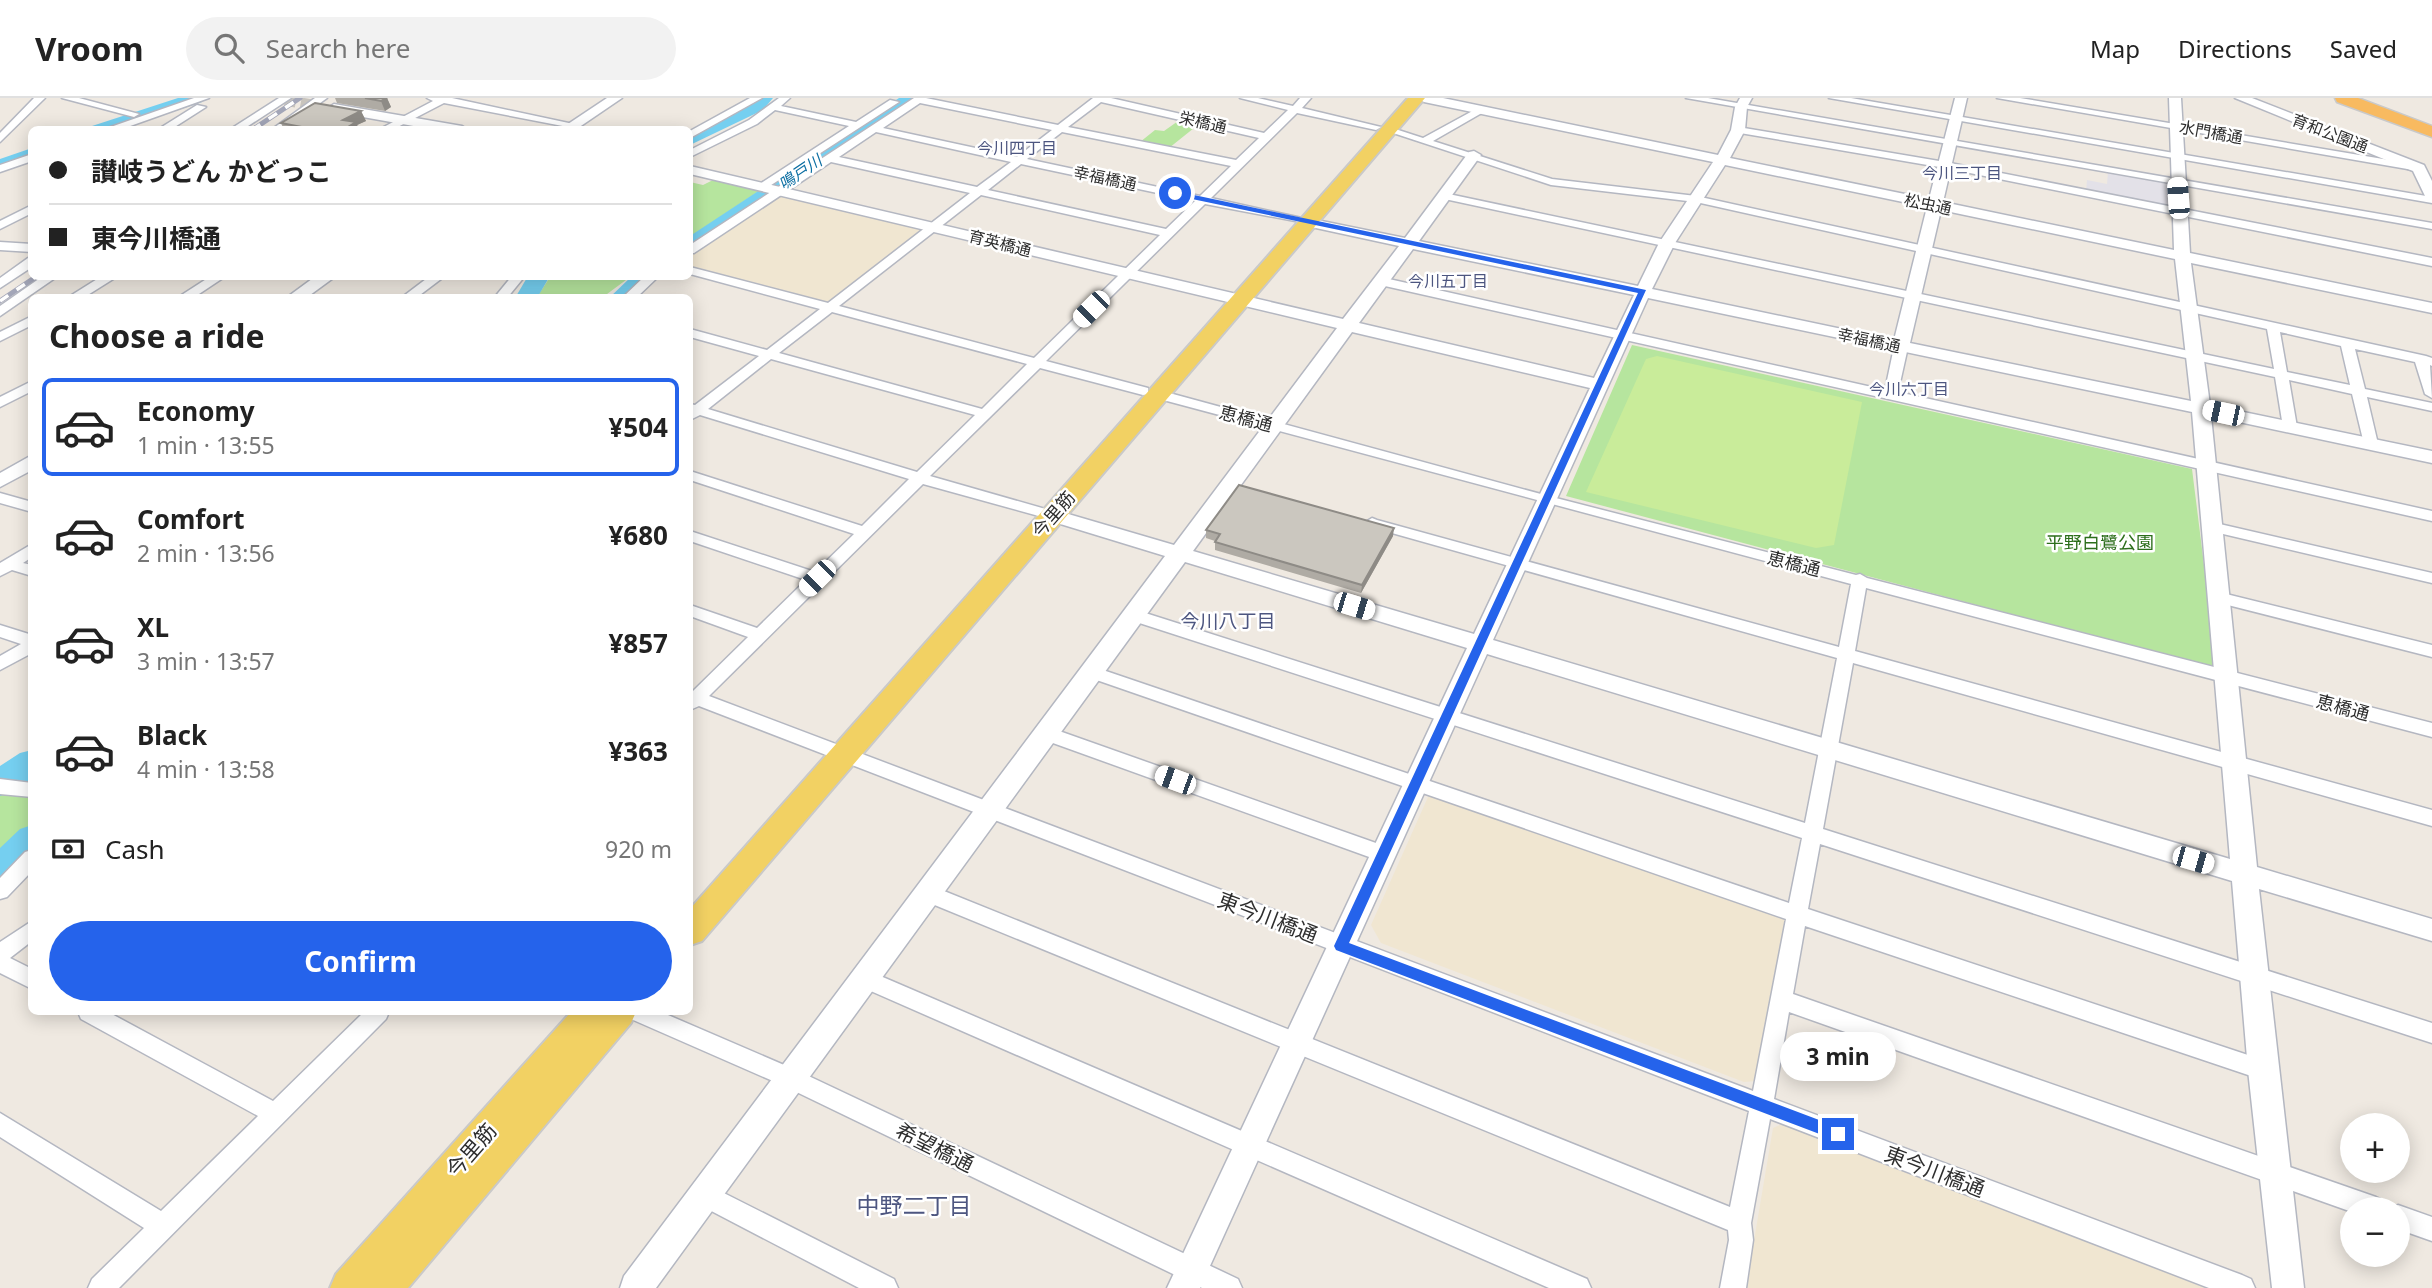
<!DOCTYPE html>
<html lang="en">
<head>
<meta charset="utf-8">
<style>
	:root { --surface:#fff; --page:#f2f2f2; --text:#222; --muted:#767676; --line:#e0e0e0; --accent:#2563eb }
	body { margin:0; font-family:"Noto Sans","Noto Sans JP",sans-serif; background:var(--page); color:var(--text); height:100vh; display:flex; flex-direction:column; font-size:26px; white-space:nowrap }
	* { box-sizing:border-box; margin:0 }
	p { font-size:23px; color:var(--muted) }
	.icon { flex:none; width:38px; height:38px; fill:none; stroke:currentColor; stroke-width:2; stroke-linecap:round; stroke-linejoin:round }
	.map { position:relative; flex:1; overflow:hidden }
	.drawer { position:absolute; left:28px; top:196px; width:665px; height:721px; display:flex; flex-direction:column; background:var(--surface); border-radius:10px; box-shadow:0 4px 18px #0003 }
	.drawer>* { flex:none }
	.hud { position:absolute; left:28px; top:28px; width:665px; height:154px; border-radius:10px; box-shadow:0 4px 18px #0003; display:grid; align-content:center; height:154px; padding:0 21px; background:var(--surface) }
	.controls { position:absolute; left:2340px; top:1015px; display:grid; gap:14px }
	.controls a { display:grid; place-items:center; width:70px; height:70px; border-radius:50%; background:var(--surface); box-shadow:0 4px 18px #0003; font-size:35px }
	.end { position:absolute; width:32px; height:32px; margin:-16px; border:9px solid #2563eb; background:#fff; box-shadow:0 0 0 4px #fff }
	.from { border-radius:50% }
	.bubble { position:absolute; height:49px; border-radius:24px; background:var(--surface); box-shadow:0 4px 18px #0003; font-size:23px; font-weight:700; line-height:49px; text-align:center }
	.car { position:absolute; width:21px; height:42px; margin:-21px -10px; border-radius:9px; box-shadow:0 0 5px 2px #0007; background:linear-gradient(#fff 24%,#345 0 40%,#fff 0 76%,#345 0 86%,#fff 0) }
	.hud b { display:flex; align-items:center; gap:24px; height:66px; font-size:26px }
	.hud b+b { border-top:2px solid var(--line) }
	.hud i { width:18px; height:18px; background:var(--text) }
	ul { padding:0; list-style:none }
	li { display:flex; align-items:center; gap:21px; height:98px; margin:0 14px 10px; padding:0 7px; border:4px solid transparent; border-radius:10px }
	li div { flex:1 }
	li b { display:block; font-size:26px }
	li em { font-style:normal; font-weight:700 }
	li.on { border-color:var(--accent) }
	li>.icon { width:63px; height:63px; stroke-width:1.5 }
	h2 { padding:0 21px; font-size:32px; line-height:84px }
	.pay { display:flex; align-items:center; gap:18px; height:77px; padding:0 21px; font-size:26px }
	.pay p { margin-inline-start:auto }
	.cta { display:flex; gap:14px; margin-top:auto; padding:14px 21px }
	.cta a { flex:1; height:80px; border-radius:42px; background:var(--accent); color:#fff; font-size:28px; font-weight:700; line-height:80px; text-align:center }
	header { display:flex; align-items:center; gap:42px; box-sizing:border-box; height:98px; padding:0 35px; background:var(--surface); border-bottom:2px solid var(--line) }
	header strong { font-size:33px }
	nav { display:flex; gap:38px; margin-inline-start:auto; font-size:24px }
	.search { width:490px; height:63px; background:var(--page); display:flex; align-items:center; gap:18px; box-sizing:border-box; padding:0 24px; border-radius:38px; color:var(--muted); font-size:26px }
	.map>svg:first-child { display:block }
	.industrial { fill:#e3e1e8 }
	.education { fill:#f0e6d1 }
	.green { fill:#b6e59e }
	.pitch { fill:#c9ec9a }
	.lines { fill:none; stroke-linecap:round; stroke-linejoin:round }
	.river { fill:#75cff0; fill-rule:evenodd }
	.minor-tunnel { stroke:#c8c4bd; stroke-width:11; stroke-dasharray:11 5; stroke-linecap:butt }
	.minor-casing { stroke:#b4b7c1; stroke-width:3 }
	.tertiary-casing { stroke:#b4b7c1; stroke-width:3 }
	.primary-casing { stroke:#c9c9c9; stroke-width:4 }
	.trunk-casing { stroke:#c9c9c9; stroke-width:3 }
	.minor { fill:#fff; fill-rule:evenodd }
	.tertiary { fill:#fff; fill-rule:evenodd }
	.primary { fill:#f2d163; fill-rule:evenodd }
	.trunk { fill:#f8ba60; fill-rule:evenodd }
	.rail-casing { stroke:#a3a6b8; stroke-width:5 }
	.rail { stroke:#fff; stroke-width:3.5; stroke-dasharray:10; stroke-linecap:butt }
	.wall { fill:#afaba4 }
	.shaded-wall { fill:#8e8b86 }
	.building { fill:#cbc7bf; stroke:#8e8b86; stroke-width:2 }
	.route { fill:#2563eb }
	.labels { text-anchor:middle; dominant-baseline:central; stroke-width:5; stroke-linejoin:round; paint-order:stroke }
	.far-street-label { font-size:16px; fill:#2e2e2e; stroke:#fff }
	.far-neighbourhood-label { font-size:16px; fill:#4d5680; stroke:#fff }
	.far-water-label { font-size:16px; font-style:italic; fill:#0d6fa3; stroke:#fff }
	.street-label { font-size:18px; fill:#2e2e2e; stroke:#fff }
	.park-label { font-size:18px; fill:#2c6e1b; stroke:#fff }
	.neighbourhood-label { font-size:19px; fill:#4d5680; stroke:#fff }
	.near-street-label { font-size:21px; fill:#2e2e2e; stroke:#fff }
	.near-neighbourhood-label { font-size:23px; fill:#4d5680; stroke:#fff }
</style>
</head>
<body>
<header>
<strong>Vroom</strong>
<div class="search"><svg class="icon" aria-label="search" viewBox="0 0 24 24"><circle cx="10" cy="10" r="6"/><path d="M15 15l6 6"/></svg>Search here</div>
<nav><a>Map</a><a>Directions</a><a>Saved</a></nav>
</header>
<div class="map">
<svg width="2432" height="1190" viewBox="0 0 2432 1190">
	<rect width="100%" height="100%" fill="#efe9e1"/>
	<!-- industrial -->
	<path class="industrial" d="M2108 74 2168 85V109L2086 94 2087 82 2107 86Z"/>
	<!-- education -->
	<path class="education" d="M782 98 924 130 830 203 824 204 690 169V158Z
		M1434 697 1780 812 1785 821 1756 983 1744 984 1381 845 1371 827 1428 699Z
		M1787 1024 2205 1190H1746L1773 1030Z"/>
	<!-- green -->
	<path class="green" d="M1181 21 1199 26 1169 50 1140 44 1155 32 1164 33Z
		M713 82 759 93 690 139V84L703 87Z
		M550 179V178L630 179 603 199H537Z
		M1632 247 2192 371 2217 571 1566 398Z
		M31 669V734L0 765V691Z"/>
	<!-- pitch -->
	<path class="pitch" d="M1657 258 1862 304 1834 447 1816 450 1586 394 1646 261Z"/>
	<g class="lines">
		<!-- river -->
		<path class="river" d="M178 0H205L202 4 119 32H90L92 28Z
			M754 0H773L763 12 690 47V35Z
			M899 0H920L697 151 690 153V138Z
			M32 50V63L0 73V61Z
			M528 178H550L537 200H515Z
			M632 178H657L634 200H609Z
			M32 652V681L12 694 0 698V668L20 655Z
			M32 727V764L13 782 0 786V750L20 731Z"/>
		<!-- minor-tunnel -->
		<path class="minor-tunnel" d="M285 2 312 7"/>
		<defs>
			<path id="minor" d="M34 0H45L0 44V35Z
				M62 0H79L139 16 134 19Z
				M194 0H209L119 32H102Z
				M279 0H291L242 32H229Z
				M315 0H327L283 32H271Z
				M427 0H452L578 27 573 30 444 5 392 32H378L433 3Z
				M750 0H762L690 40V33Z
				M779 0H790L781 8 856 24 890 2 899 4 765 91 755 89 849 28 775 12 757 26 690 59V52L749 22Z
				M914 0H926L1058 27 1093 0H1111L1264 35 1288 12 1240 0H1258L1293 8 1300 0H1311L1302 10 1381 29 1376 32 1297 15 1211 100 1311 122V126L1205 106 1046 263 1148 290V296L1143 297 1040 270 930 378 1056 414 1059 417 1056 420H1046L923 386 709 598 1753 993 1786 821 1085 578 1082 574 1091 568 1097 570 1789 805 1802 740 1127 521 1125 517 1133 511 1139 513 1805 725 1837 560 1367 428 1364 425 1372 420 1377 422 1839 549 1851 486 1152 299V293H1162L1552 399 1856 477 1860 476 1867 480 2432 625V639L1866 490 1855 553 2432 712V728L1853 565 1823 731 2432 925V945L1820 746 1808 811 2263 962 2271 965 2274 972 2271 979 2263 982 1805 828 1793 896 2376 1099 2385 1103 2388 1111H2352V1114L1789 914 1774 1001 2242 1177 2251 1181 2255 1190H2209L1770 1021 1751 1125 1753 1142 1746 1190H1720L1729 1142 1728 1132 920 801 917 795 920 789 927 787 934 789 1730 1109 1749 1013 699 608 690 612V592L693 593 748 539 690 518V507L757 530 806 482 690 443V433L815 474 854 436 690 382V373L862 428 909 381 700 317 690 322V306L695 307 759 258 690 239V231L767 252 820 211 690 176V169L828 205 970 95 831 64 694 155H690V147ZM1101 4 1259 40 1236 62 1068 29ZM920 5 1052 32 1017 59 883 30ZM876 34 1011 64 977 89 839 59ZM1062 34 1231 68 1200 98 1027 61ZM1021 66 1195 103 1166 131 988 92ZM981 97 1160 137 1034 260 839 208ZM832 214 1027 266 982 311 779 255ZM771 261 975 317 917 374 708 311Z
				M1686 0H1708L2432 125V131Z
				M1829 0H1851L2432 99V105Z
				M1997 0H2020L2419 67 2424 70 2419 73Z
				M197 7 206 9 170 32H157Z
				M1478 10 1487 12 1433 43 1552 81 1696 98 2426 258 2432 260V268L2430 267 2432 300 2425 296 2415 264 2355 251 2365 291 2432 305V313L2367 299 2378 346 2371 350 2364 346 2352 296 2289 282 2297 329 2290 333 2283 329 2275 279 1440 100V96L1444 95 2274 271 2267 231 1696 104 1551 87 1384 32 1389 29 1423 40ZM2280 234 2341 248 2350 287 2287 274Z
				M1738 29 1945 64 2432 160V168L1945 70 1734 34 1733 32Z
				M32 56V63L0 74V67Z
				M32 107V115L0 131V123Z
				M0 144 32 146V154L0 152Z
				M28 160H32V169L0 190V180Z
				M43 178H58L0 218V208Z
				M102 178H118L83 200H67Z
				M211 178H226L193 200H177Z
				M430 178H445L416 200H401Z
				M512 178H525L507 200H494Z
				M645 178H659L636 200H622Z
				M1380 179 1885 292 1894 249 1901 245 1908 249 1898 294 2432 413V423L1376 186 1374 183Z
				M32 218V227L0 243V234Z
				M32 283V293L0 309V299Z
				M0 395 32 404V414L0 405Z
				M2211 424 2432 475V485L2206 432 2203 429 2206 426Z
				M32 446V459L23 465 32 467V478L12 472 0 478V465Z
				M2218 494 2432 547V559L2212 503 2210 499 2212 495Z
				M0 527 32 537V555L0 572V558L21 546 0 539Z
				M1045 628 1390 750 1393 756 1390 762 1383 764 1039 640 1036 635 1039 630Z
				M0 681 32 685V699L0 696Z
				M32 752V773L7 799 0 801V780L25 754Z
				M32 823V843L10 860 32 871V891L0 875V844Z
				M864 871 1587 1181 1591 1190H1549L857 887 853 880 857 873Z
				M78 914H108L273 1003 364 914H389L386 921 119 1190H88L92 1181 144 1130 0 1039V1015L161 1113 258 1018 81 921Z
				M628 914H661L798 973 1238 1181 1242 1190H1202L782 987 631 921Z
				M704 1085 894 1181 898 1190H859L696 1105 692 1097 696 1089Z
				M2398 1107 2432 1119V1143L2398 1131V1111H2389Z"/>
			<path id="tertiary" d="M607 0H622L575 32H559Z
				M1418 0H1443L1718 57 1731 32 1735 9 1740 0H1752L1747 9 1745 32 1730 60 1929 101 1955 0H1967L1943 104 2174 152 2169 0H2181L2190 155 2432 205V215L2191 165 2210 307 2432 353V365L2211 318 2257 769 2432 821V843L2259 791 2304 1190H2272L2248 972 2232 783 1487 556 1200 1190H1167L1467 550 1185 464 656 1190H620L624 1178 1165 458 1044 421 1041 417 1044 413H1058L1174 447 1337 230 690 76V68L1343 221 1399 148 1302 127 1300 124 1302 121 1307 120 1405 140 1469 54 1474 53 1481 57 1419 143 1638 188 1659 145 1713 64 1424 4ZM1725 67 1927 109 1894 242 1652 191 1675 145ZM1941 112 2175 161 2191 303 1910 245ZM1413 151 1634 197 1594 280 1359 225ZM1648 200 2192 314 2230 761 1493 542ZM1352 234 1590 290 1474 536 1193 453Z
				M2235 0H2252L2424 67 2432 83V102L2425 98 2413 73Z
				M334 6 462 28 468 32H436L329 13 328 10Z
				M316 178H336L306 200H286Z
				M32 357V372L0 389V375Z"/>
			<path id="primary" d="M1408 0H1425L702 843 690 847V811Z
				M571 914H636L631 925 408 1190H330L336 1176Z"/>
			<path id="trunk" d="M2335 0H2358L2432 28V39L2337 4Z"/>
		</defs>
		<!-- minor casing -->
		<use href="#minor" class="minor-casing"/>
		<!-- tertiary casing -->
		<use href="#tertiary" class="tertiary-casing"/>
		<!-- primary casing -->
		<use href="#primary" class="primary-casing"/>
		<!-- trunk casing -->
		<use href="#trunk" class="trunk-casing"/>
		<!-- minor -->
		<use href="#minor" class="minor"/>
		<!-- tertiary -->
		<use href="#tertiary" class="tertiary"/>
		<!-- primary -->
		<use href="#primary" class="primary"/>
		<!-- trunk -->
		<use href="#trunk" class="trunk"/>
		<defs>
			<path id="rail" d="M252 32 300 0
				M0 203 37 178"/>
		</defs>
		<!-- rail casing -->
		<use href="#rail" class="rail-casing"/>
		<!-- rail -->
		<use href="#rail" class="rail"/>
	</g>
	<!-- wall -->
	<path class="wall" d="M335 0H387L391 9 385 13 337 5Z
		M361 13 366 23 357 27 360 32H284L281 25Z
		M1206 432 1393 438 1361 495 1215 452V443L1206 440Z"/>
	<!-- shaded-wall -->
	<path class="shaded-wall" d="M386 0H387L391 9 385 13 381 3Z
		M361 13 366 23 357 27 360 32H343V22Z
		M1394 430 1393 438 1361 495 1362 487Z"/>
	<!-- building -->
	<path class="building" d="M365 0H386L381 3Z
		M315 5 361 13 343 22 356 24 343 32H317L281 25Z
		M1239 387 1394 430 1362 487 1215 444 1220 436 1206 432Z"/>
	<!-- route -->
	<path class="route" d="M1175 93 1646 192 1349 845 1843 1031 1845 1036 1843 1041 1838 1043 1336 852 1334 848 1638 195 1173 97Z"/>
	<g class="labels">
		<!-- far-street labels -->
		<g class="far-street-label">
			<text transform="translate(1203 24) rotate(13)">栄橋通</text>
			<text transform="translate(2211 34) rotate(10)">水門橋通</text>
			<text transform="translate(2330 35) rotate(21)">育和公園通</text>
			<text transform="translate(1105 80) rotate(12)">幸福橋通</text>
			<text transform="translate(1928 106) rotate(12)">松虫通</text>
			<text transform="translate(1000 145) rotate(14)">育英橋通</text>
			<text transform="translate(1869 242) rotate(12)">幸福橋通</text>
		</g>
		<!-- far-neighbourhood labels -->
		<g class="far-neighbourhood-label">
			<text x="1017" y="50">今川四丁目</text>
			<text x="1962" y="75">今川三丁目</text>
			<text x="1448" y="183">今川五丁目</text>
			<text x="1909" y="291">今川六丁目</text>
		</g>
		<!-- far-water labels -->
		<g class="far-water-label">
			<text transform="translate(800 74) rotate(-34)">鳴戸川</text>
		</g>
		<!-- street labels -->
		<g class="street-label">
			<text transform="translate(1246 320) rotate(15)">恵橋通</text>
			<text transform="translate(1053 416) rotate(-49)">今里筋</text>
			<text transform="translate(1794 465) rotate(14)">恵橋通</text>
			<text transform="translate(2343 609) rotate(15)">恵橋通</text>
		</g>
		<!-- park labels -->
		<g class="park-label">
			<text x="2100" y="444">平野白鷺公園</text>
		</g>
		<!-- neighbourhood labels -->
		<g class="neighbourhood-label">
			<text x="1228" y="523">今川八丁目</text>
		</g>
		<!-- near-street labels -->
		<g class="near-street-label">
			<text transform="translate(1268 819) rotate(21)">東今川橋通</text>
			<text transform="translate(935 1049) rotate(26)">希望橋通</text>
			<text transform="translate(471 1052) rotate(-49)">今里筋</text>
			<text transform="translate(1935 1073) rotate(21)">東今川橋通</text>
		</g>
		<!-- near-neighbourhood labels -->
		<g class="near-neighbourhood-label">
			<text x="914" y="1107">中野二丁目</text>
		</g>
	</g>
</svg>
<div class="controls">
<a>+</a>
<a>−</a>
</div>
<i class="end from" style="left:1175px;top:95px"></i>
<i class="end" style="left:1838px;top:1036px"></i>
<div class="bubble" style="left:1780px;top:934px;width:116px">3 min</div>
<i class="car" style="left:2178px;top:100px;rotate:356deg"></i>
<i class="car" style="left:1091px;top:211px;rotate:225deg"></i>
<i class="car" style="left:2223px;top:315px;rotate:282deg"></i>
<i class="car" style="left:817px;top:480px;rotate:225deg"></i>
<i class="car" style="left:1354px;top:508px;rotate:107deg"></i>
<i class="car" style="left:1175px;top:682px;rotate:290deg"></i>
<i class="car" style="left:2193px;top:762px;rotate:106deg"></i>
<div class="hud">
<b><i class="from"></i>讃岐うどん かどっこ</b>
<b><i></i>東今川橋通</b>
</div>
<section class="drawer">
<h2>Choose a ride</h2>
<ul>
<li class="on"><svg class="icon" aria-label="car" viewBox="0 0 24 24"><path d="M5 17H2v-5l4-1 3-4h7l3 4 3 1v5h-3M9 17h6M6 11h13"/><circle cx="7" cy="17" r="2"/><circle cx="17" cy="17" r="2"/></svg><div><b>Economy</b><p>1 min · 13:55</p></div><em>¥504</em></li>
<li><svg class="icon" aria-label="car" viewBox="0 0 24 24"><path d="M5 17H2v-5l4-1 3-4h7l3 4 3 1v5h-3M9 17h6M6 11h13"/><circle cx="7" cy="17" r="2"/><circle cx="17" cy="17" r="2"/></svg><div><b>Comfort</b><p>2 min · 13:56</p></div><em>¥680</em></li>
<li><svg class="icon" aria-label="car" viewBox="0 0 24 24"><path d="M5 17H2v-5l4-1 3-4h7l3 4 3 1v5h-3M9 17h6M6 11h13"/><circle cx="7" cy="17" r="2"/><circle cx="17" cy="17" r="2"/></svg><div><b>XL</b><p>3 min · 13:57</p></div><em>¥857</em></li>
<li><svg class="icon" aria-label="car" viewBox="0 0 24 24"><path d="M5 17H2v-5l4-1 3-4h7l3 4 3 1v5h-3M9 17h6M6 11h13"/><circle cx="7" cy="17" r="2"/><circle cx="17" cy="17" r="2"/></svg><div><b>Black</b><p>4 min · 13:58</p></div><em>¥363</em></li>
</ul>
<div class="pay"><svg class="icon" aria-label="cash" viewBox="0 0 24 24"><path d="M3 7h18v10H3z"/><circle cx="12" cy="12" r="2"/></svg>Cash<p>920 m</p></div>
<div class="cta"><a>Confirm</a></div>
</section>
</div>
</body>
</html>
